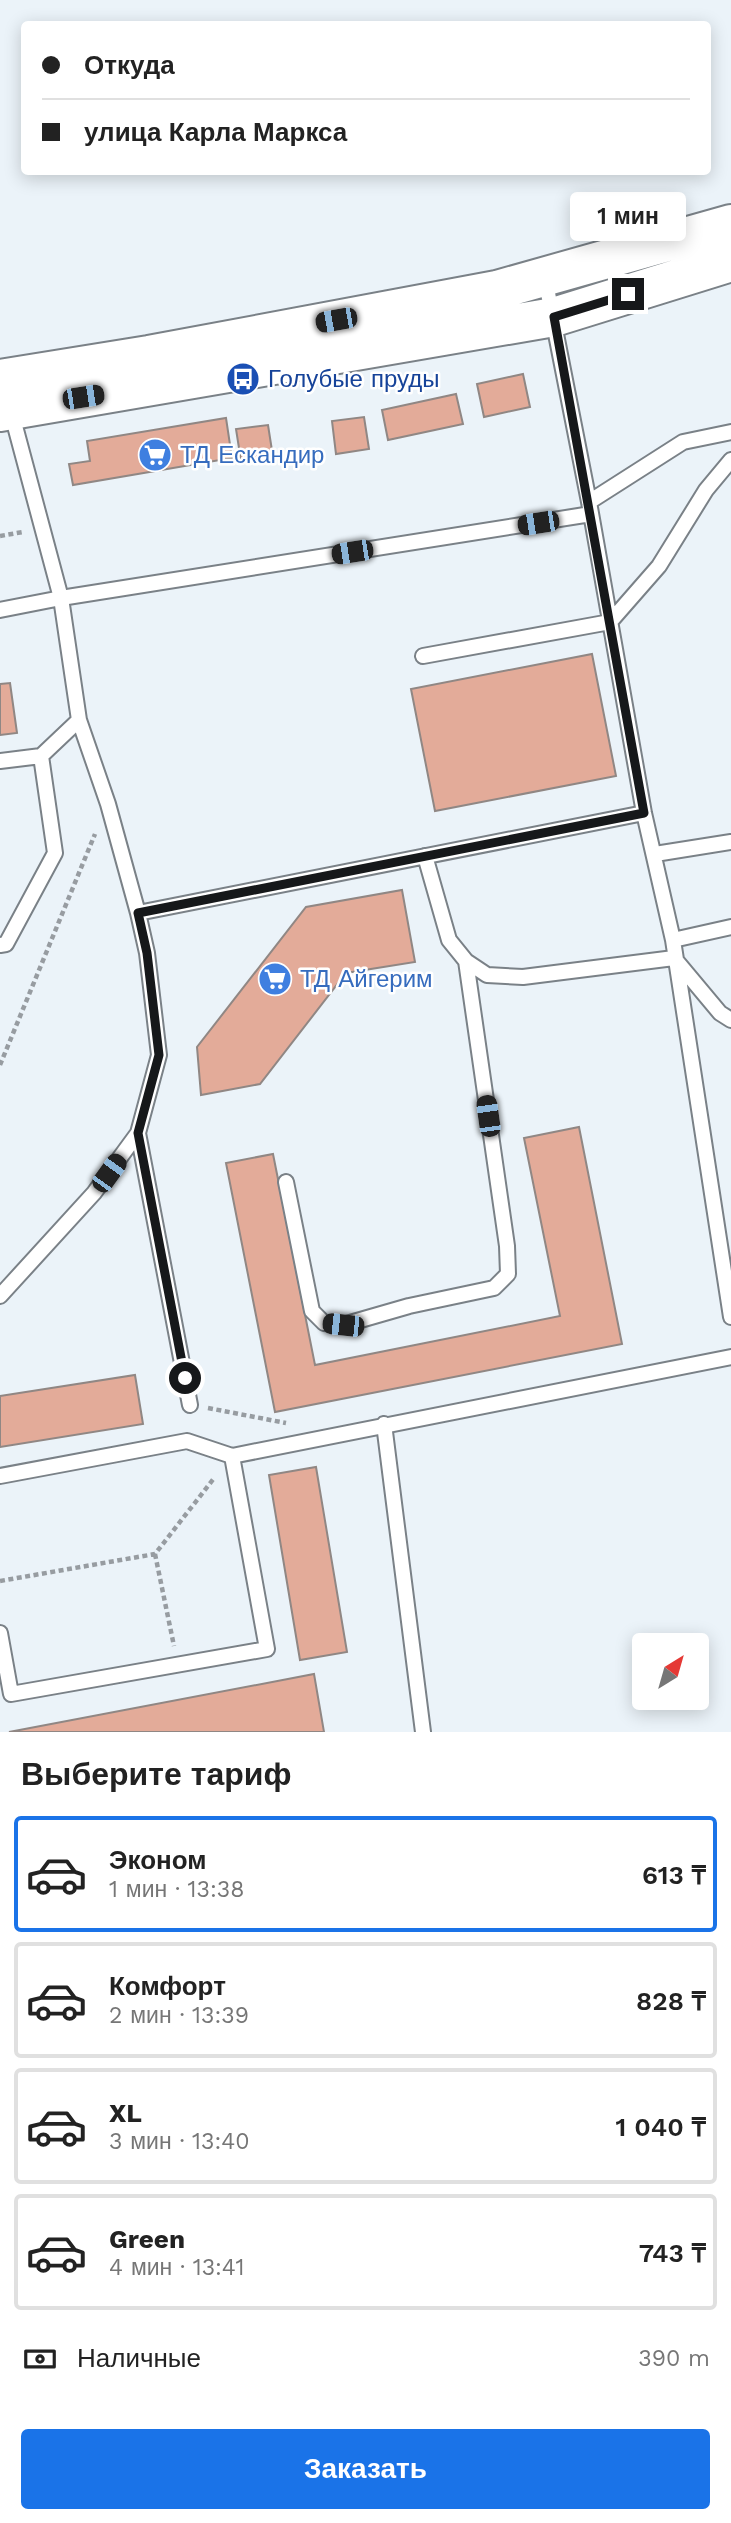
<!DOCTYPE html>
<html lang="ru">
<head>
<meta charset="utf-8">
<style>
	:root { --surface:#fff; --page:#f2f2f2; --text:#222; --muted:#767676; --line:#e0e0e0; --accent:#1a73e8 }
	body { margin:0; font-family:"Work Sans",sans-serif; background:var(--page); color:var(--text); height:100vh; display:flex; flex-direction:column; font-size:26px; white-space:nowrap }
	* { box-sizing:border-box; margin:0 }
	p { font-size:23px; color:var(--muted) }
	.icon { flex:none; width:38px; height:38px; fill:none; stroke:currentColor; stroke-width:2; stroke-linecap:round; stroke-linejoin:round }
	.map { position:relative; height:1732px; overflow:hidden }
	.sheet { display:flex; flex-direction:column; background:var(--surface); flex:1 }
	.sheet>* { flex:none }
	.guide { position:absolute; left:21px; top:21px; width:690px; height:154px; border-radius:7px; box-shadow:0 4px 18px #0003; display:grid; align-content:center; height:154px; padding:0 21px; background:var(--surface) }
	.needle { width:46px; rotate:37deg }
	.tools { position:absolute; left:632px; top:1633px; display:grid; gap:14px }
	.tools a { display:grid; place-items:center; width:77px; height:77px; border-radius:7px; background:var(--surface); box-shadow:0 4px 18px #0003; font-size:35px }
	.end { position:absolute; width:32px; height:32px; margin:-16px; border:9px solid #16181a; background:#fff; box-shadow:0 0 0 4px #fff }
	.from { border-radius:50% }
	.bubble { position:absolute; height:49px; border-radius:7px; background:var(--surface); box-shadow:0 4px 18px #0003; font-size:23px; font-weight:600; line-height:49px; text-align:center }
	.car { position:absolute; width:21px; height:42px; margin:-21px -10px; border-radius:9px; box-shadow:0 0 5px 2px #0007; background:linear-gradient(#222 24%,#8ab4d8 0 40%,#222 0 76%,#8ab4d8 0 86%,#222 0) }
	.guide b { display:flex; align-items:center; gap:24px; height:66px; font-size:26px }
	.guide b+b { border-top:2px solid var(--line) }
	.guide i { width:18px; height:18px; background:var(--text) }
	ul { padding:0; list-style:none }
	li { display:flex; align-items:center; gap:21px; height:116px; margin:0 14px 10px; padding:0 7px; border:4px solid var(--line); border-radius:7px }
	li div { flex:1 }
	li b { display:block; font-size:26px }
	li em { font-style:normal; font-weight:600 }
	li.current { border-color:var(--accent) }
	li>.icon { width:63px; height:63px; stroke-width:1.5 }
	h2 { padding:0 21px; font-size:32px; line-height:84px }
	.pay { display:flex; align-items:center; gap:18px; height:77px; padding:0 21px; font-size:26px }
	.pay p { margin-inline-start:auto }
	.action { display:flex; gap:14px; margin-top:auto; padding:14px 21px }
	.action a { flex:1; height:80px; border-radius:7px; background:var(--accent); color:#fff; font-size:28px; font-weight:600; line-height:80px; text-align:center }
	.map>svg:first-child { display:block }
	.building { fill:#e3ab99; stroke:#908784; stroke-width:2 }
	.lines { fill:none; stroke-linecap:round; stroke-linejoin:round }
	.lane-casing { stroke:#7a8187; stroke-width:18 }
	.primary-casing { stroke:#7a8187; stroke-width:42 }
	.path { stroke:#979ca1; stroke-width:4.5; stroke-dasharray:5 3.5; stroke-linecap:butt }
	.lane { stroke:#fff; stroke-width:14 }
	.primary { stroke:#fff; stroke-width:38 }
	.route { stroke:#16181a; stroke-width:9 }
	.labels { text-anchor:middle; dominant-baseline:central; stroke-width:5; stroke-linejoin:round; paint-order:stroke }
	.transit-label { font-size:24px; fill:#164399; stroke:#fff; text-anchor:start }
	.shop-label { font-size:24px; fill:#366cbe; stroke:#fff; text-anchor:start }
</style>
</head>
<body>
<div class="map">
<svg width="731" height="1732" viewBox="0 0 731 1732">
	<rect width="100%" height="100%" fill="#ebf3f9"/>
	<!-- building -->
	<path class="building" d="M523 374 530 407 484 417 477 384Z
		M456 394 463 424 388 440 382 410Z
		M364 417 369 449 336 454 332 421Z
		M226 418 232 458 73 485 69 464 90 461 87 441Z
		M268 425 273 457 241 461 236 429Z
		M592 654 616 776 435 811 411 689Z
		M10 683 17 733 0 735V684Z
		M402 890 415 962 346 973 260 1084 201 1095 197 1047 306 907Z
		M579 1127 622 1344 275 1412 226 1163 273 1154 315 1365 560 1316 524 1138Z
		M135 1375 143 1424 0 1447V1396Z
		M316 1467 347 1652 300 1660 269 1475Z
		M314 1674 324 1732H9Z"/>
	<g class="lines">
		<defs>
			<path id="lane" d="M545 278 589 502 644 813 673 940 731 1317
				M11 411 61 598 591 514
				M589 502 683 442 731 432
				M0 610 61 598 79 720 41 756 0 761
				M423 656 610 622 659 566 706 490 731 460
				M655 854 731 842
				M425 856 449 940 466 961 487 975 523 977 674 958 720 1013 731 1020
				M138 913 644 813
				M673 940 731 927
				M0 945 6 944 55 853 41 756
				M138 1133 190 1405
				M286 1182 312 1311 324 1323 343 1325 409 1306 494 1288 508 1274 507 1246 466 961
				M0 1296 94 1193 138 1133 159 1055 147 953 138 913 108 804 79 720
				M384 1424 423 1732
				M0 1476 187 1441 232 1456 731 1357
				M0 1633 11 1694 267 1649 232 1456"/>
			<path id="primary" d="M0 379 149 355 497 290 731 224
				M0 412 554 317 731 262"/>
		</defs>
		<!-- lane casing -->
		<use href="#lane" class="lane-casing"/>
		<!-- primary casing -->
		<use href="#primary" class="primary-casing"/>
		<!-- path -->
		<path class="path" d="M0 536 23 532
			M0 1065 95 834
			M208 1408 286 1423
			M155 1554 174 1646
			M0 1581 155 1554 215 1477"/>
		<!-- lane -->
		<use href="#lane" class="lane"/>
		<!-- primary -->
		<use href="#primary" class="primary"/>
	</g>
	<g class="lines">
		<!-- route -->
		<path class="route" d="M185 1378 138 1133 159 1055 147 953 138 913 644 813 554 317 628 294"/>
	</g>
	<!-- icons -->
	<defs>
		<symbol id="bus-disc" viewBox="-11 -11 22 22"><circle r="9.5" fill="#1a4fb4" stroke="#fff"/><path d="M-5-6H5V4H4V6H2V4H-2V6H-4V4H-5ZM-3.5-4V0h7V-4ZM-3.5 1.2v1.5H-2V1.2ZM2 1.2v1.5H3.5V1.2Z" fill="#fff"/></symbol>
		<symbol id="supermarket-disc" viewBox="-11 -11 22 22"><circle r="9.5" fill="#3f7fe0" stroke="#fff"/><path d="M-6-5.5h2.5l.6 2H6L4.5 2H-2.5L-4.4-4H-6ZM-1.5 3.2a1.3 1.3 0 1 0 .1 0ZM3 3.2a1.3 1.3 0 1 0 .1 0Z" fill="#fff"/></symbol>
	</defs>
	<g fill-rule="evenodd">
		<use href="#bus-disc" x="224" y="360" width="38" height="38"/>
		<use href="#supermarket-disc" x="136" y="436" width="38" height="38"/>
		<use href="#supermarket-disc" x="256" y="960" width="38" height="38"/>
	</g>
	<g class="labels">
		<!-- transit labels -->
		<g class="transit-label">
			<text x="268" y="379">Голубые пруды</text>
		</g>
		<!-- shop labels -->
		<g class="shop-label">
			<text x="180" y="455">ТД Ескандир</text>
			<text x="300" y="979">ТД Айгерим</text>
		</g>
	</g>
</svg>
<div class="tools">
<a><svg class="needle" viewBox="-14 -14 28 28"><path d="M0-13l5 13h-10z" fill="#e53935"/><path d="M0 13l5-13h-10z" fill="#767676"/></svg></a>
</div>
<i class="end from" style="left:185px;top:1378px"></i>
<i class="end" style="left:628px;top:294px"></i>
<div class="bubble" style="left:570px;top:192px;width:116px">1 мин</div>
<i class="car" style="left:336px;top:320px;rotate:260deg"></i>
<i class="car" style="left:83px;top:397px;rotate:81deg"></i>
<i class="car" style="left:538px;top:523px;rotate:261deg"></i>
<i class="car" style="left:352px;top:552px;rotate:261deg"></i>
<i class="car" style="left:488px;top:1116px;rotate:352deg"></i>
<i class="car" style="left:109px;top:1173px;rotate:36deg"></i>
<i class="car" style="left:343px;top:1325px;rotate:276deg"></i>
<div class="guide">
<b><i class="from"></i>Откуда</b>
<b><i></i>улица Карла Маркса</b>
</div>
</div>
<section class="sheet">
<h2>Выберите тариф</h2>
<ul>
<li class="current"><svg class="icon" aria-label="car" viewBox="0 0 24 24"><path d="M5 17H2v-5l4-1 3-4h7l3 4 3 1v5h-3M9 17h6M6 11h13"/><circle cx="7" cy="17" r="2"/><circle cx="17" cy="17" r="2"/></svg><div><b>Эконом</b><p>1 мин · 13:38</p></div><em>613 ₸</em></li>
<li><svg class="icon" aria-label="car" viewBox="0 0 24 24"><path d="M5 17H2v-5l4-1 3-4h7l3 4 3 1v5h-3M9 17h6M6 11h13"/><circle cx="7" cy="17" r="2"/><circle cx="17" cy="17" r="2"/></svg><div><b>Комфорт</b><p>2 мин · 13:39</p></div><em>828 ₸</em></li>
<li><svg class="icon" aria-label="car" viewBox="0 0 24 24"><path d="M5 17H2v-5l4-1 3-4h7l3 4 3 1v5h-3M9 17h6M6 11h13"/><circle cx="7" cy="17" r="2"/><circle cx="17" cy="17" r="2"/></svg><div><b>XL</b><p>3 мин · 13:40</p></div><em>1 040 ₸</em></li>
<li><svg class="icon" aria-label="car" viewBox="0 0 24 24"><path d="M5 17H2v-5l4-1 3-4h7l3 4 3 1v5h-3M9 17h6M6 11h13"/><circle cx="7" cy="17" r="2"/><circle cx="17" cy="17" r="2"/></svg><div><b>Green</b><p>4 мин · 13:41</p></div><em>743 ₸</em></li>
</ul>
<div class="pay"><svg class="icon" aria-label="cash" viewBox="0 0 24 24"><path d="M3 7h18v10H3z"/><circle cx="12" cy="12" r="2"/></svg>Наличные<p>390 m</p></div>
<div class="action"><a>Заказать</a></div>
</section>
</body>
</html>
